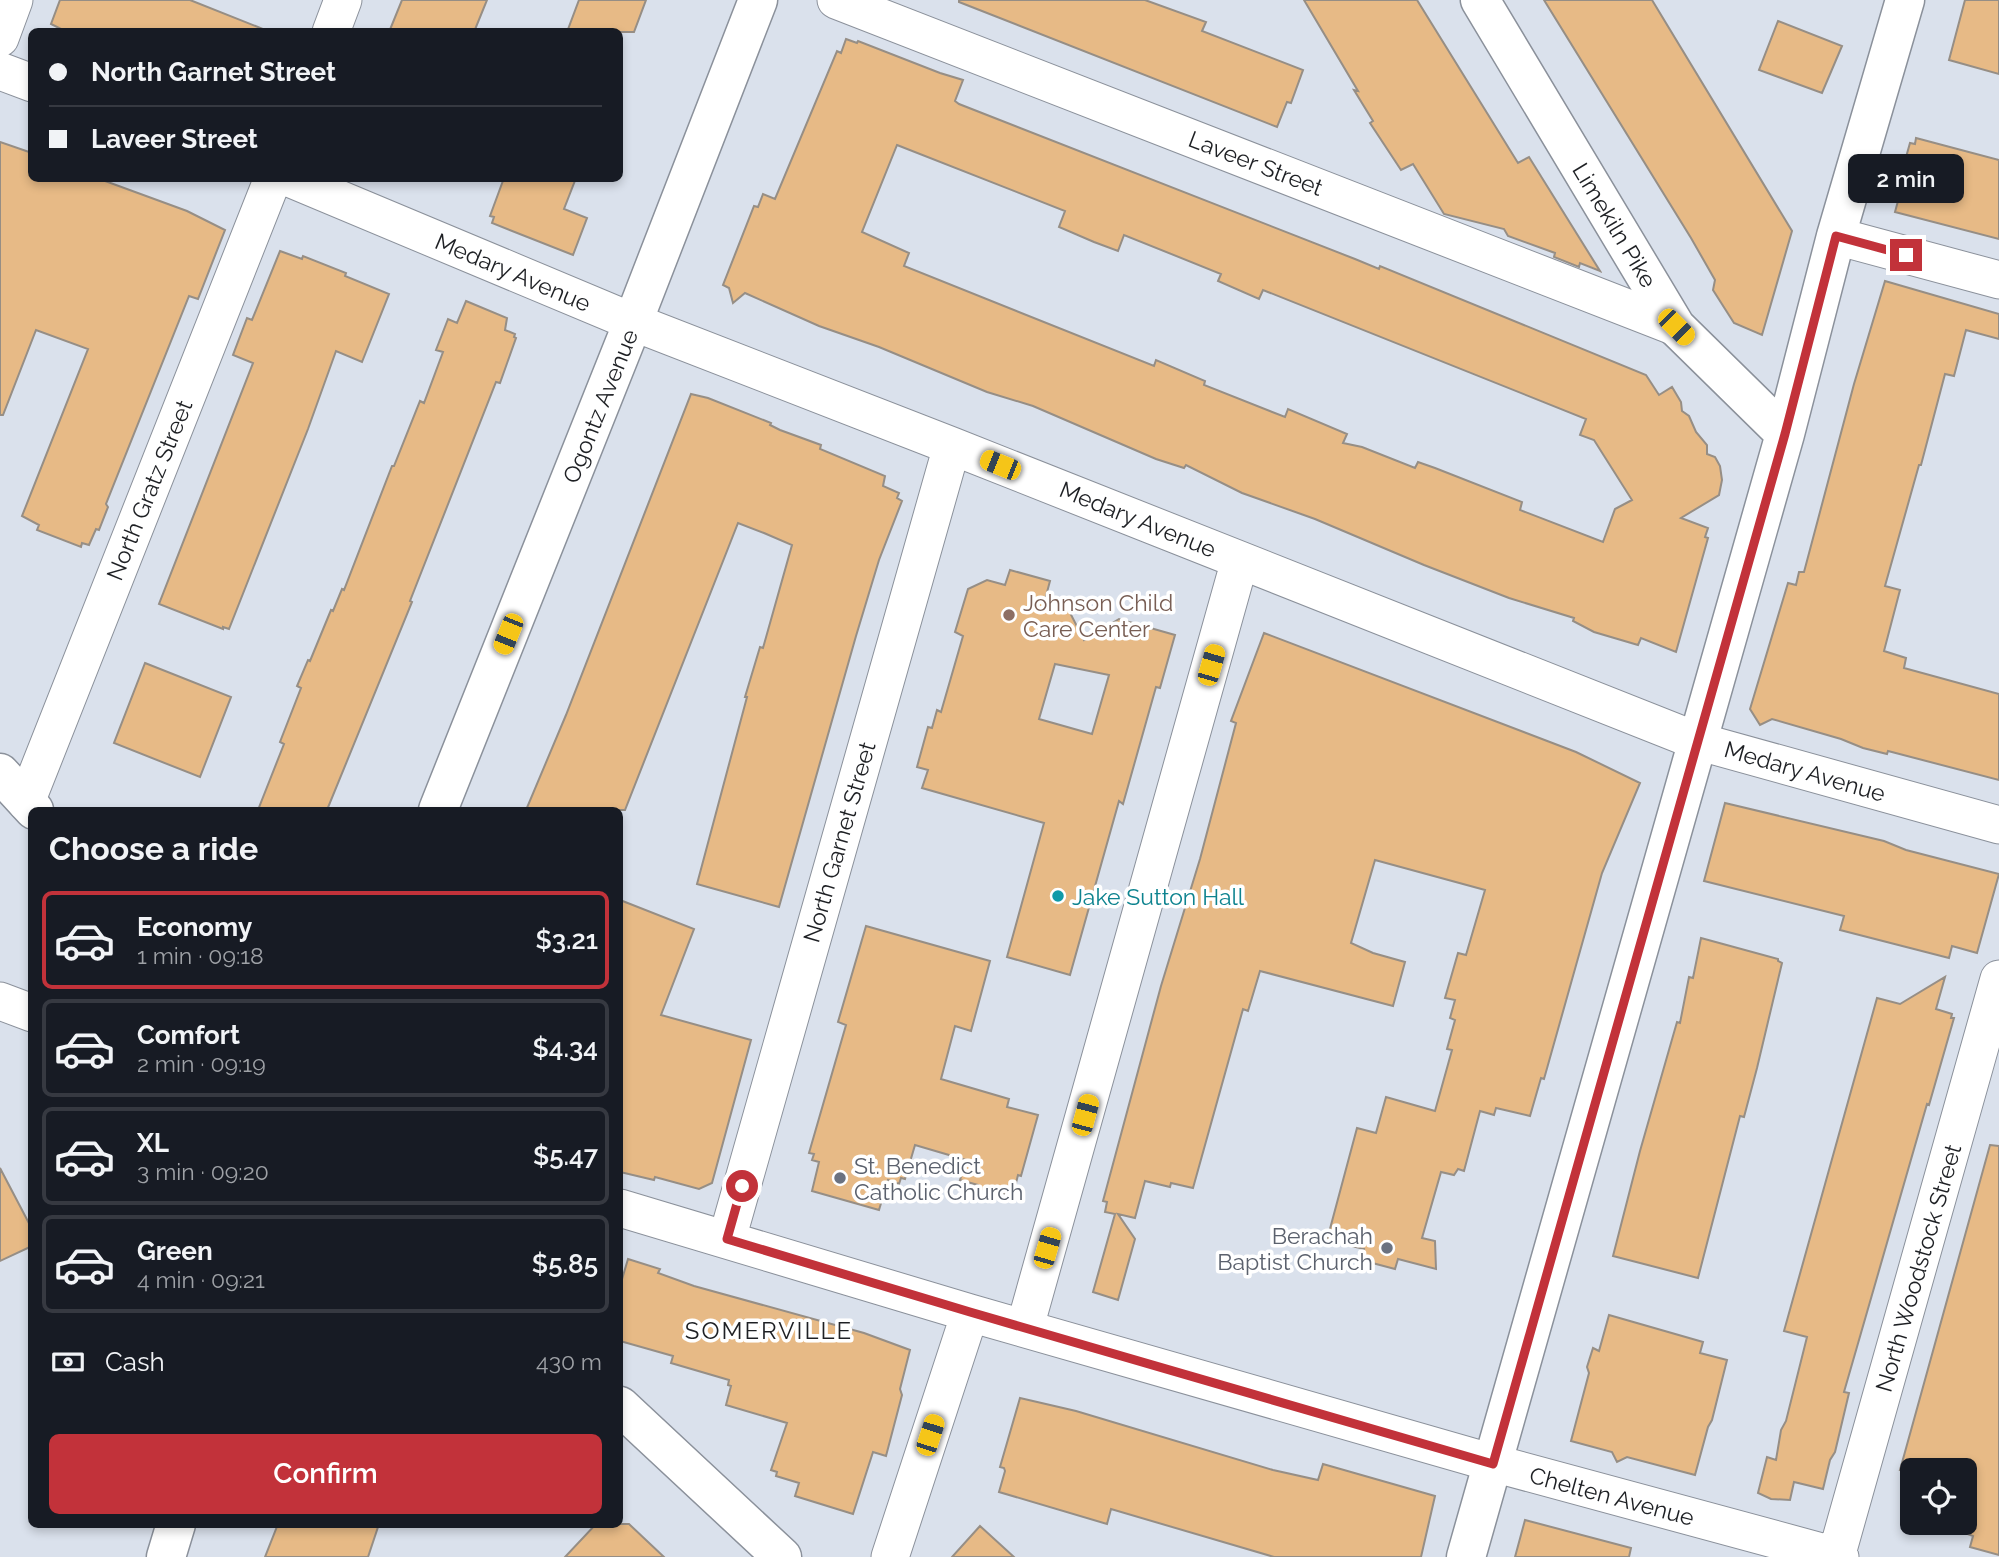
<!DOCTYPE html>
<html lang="en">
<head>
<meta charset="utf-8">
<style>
	:root { --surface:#171b24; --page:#20242c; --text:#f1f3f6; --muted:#9ea1a6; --line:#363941; --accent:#c2323a }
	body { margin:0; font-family:Raleway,sans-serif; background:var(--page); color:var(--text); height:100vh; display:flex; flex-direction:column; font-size:26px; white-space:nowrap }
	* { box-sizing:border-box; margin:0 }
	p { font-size:23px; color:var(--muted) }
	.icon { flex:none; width:38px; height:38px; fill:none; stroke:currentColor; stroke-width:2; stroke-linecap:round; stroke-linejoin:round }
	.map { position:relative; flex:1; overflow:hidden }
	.details { position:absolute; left:28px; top:807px; width:595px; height:721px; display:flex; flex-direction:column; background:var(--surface); border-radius:10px; box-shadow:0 4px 10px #0003 }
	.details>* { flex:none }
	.guide { position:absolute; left:28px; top:28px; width:595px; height:154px; border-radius:10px; box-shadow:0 4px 10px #0003; display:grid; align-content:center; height:154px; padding:0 21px; background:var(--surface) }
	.controls { position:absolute; left:1900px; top:1458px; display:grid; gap:14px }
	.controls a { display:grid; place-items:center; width:77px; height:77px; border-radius:10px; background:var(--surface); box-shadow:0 4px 10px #0003; font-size:35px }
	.end { position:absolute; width:32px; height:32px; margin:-16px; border:9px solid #c2323a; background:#fff; box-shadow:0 0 0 4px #fff }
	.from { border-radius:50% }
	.bubble { position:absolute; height:49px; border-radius:10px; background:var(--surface); box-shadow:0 4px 10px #0003; font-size:23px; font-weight:600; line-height:49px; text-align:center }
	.car { position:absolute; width:21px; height:42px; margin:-21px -10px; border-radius:9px; box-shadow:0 0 5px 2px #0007; background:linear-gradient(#f5c518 24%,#345 0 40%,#f5c518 0 76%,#345 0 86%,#f5c518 0) }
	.guide b { display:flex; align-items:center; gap:24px; height:66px; font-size:26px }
	.guide b+b { border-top:2px solid var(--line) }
	.guide i { width:18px; height:18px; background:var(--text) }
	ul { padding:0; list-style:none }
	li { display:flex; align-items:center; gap:21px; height:98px; margin:0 14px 10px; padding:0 7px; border:4px solid var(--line); border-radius:10px }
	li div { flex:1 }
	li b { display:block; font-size:26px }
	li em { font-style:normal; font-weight:600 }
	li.current { border-color:var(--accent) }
	li>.icon { width:63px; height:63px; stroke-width:1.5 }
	h2 { padding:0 21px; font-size:32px; line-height:84px }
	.pay { display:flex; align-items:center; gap:18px; height:77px; padding:0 21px; font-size:26px }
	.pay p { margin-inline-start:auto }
	.action { display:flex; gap:14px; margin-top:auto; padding:14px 21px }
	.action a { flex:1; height:80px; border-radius:10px; background:var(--accent); color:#fff; font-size:28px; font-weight:600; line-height:80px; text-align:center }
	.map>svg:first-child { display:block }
	.building { fill:#e7ba86; stroke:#968e85; stroke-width:2; fill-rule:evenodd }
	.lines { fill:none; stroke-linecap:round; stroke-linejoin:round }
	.minor-casing { stroke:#8b919b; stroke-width:39 }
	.tertiary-casing { stroke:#8b919b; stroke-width:41 }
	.primary-casing { stroke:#8b919b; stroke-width:41 }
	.minor { stroke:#fff; stroke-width:37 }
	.tertiary { stroke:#fff; stroke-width:38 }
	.primary { stroke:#fff; stroke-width:38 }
	.route { stroke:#c2323a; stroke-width:9 }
	.education-dot { fill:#8d6e63; stroke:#fff; stroke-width:2.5 }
	.culture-dot { fill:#0f9aa8; stroke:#fff; stroke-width:2.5 }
	.worship-dot { fill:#6b7280; stroke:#fff; stroke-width:2.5 }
	.labels { text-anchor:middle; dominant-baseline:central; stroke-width:7; stroke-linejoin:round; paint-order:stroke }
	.street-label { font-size:23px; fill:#1e2024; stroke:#fff }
	.education-label { font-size:23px; fill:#785e54; stroke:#fff; text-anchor:start }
	.culture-label { font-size:23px; fill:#0d838f; stroke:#fff; text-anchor:start }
	.worship-label { font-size:23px; fill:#5b616d; stroke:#fff; text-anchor:start }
	.neighbourhood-label { font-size:24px; letter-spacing:2px; fill:#1e2024; stroke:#fff }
</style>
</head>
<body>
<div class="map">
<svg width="1999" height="1557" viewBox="0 0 1999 1557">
	<rect width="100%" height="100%" fill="#dae1ec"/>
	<!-- building -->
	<path class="building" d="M60 0H190L263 29 262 32H67L51 24Z
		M402 0H487L474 32H389Z
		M579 0H646L634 32H567Z
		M959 0H1145L1206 22 1202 31 1303 70 1291 103 1287 102 1277 127 959 2Z
		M1304 0H1417L1518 163 1529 157 1600 271 1580 263 1579 267 1554 257 1555 253 1508 236 1504 229 1444 214 1413 164 1401 170 1370 123 1373 121 1354 90 1358 91Z
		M1544 0H1652L1792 231 1762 335 1734 323 1713 290 1715 280 1691 238Z
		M1965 0H1999V74L1949 60Z
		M1778 21 1842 46 1822 93 1759 70Z
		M846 39 857 43 858 41 940 73 963 80 955 101 959 104 1355 259 1379 269 1380 266 1646 375 1659 395 1672 387 1681 402 1682 411 1689 416 1696 432 1707 445V454L1715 457 1720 466 1722 480 1719 495 1681 518 1708 528 1705 537 1708 538 1676 652 1641 638 1638 645 1594 632 1573 621 1574 618 1509 598 1424 565 1315 519 1242 493 1186 465 1184 468 1156 459 1033 406 987 392 879 347 819 326 745 293 733 303 729 288 723 285 754 206 758 207 763 194 775 199 837 51 841 53ZM897 145 1065 211 1059 227 1094 242 1118 251 1124 235 1221 274 1218 281 1259 299 1263 290 1586 419 1580 435 1594 440 1632 500 1615 509 1603 542 1520 510 1522 502 1435 468 1418 462 1415 468 1362 447 1343 443 1347 434 1288 409 1285 417 1204 385 1205 381 1156 360 1154 366 904 266 909 253 862 232Z
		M1916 138 1999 160V239L1895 212 1898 201 1894 200 1910 143 1915 144Z
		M0 142 32 153V178H97L187 211 225 230 198 299 189 296 106 504 108 507 99 530 96 529 89 545 82 543 81 547 37 530 39 525 22 516 88 349 36 330 3 415H0Z
		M504 178H576L564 209 587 218 573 255 492 223 494 217 490 216Z
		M280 251 302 259 303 256 346 273 345 276 389 294 362 362 336 351 308 429 229 629 223 627V629L159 604 253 363 233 355 247 318 252 320Z
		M1885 281 1999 314V339L1966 330 1954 376 1945 374 1921 465H1919L1885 586 1900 590 1884 651 1906 658 1904 668 1999 694V780L1888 751 1887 754 1863 748 1841 739 1772 719 1760 725 1750 709 1788 583 1796 585 1799 572H1804L1854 384Z
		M466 301 507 318 505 330 515 334 514 337 516 338 500 383 496 382 410 601 412 602 327 810H258L284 744 280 742 301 688 297 686 308 660 310 661 331 610 333 611 342 589 344 590 392 466H394L420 401 424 403 443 352 436 350 448 319 457 323Z
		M691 394 708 398 771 423 770 425 780 430 821 445 820 449 885 476 883 486 899 493 897 498 902 501 879 560 856 636 779 907 697 884 747 697H745L760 647 763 648 792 545 764 533 738 523 625 810H526L566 715Z
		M1010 570 1050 581 1046 596 1064 601 1084 640 1119 619 1175 635 1160 688 1156 687 1123 804 1119 801 1070 975 1007 957 1044 823 922 788 928 770 917 767 928 727 932 728 937 710 941 712 963 636 955 632 968 589 987 580 1005 585ZM1055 664 1109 675 1092 734 1039 719Z
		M1264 633 1576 752 1640 783 1602 873 1544 1079 1541 1078 1530 1116 1496 1108 1494 1115 1480 1111 1464 1171 1458 1169 1454 1175 1441 1172 1422 1238 1435 1241 1436 1269 1398 1259 1395 1269 1361 1260 1364 1249 1327 1240 1357 1128 1376 1133 1386 1097 1435 1111 1452 1050 1447 1049 1455 1020 1450 1018 1455 1000 1445 998 1458 953 1466 955 1485 890 1375 860 1351 943 1373 953 1405 962 1393 1006 1260 971 1248 1011 1243 1009 1193 1188 1171 1183 1170 1187 1145 1181 1135 1218 1118 1214 1135 1239 1118 1300 1093 1292 1115 1214 1105 1212 1107 1202 1103 1201 1161 986 1200 859 1236 723 1231 721Z
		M145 663 231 697 200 777 114 743Z
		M1725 803 1884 841 1906 850 1999 874 1977 953 1952 946 1949 958 1840 930 1844 916 1704 881Z
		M620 900 694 929 661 1015 751 1040 712 1183 699 1189 655 1177 654 1180 620 1172Z
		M866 926 990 961 971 1031 955 1026 941 1079 1009 1099 1007 1107 1038 1115 1021 1176 1018 1175 1013 1195 977 1188 978 1185 960 1180 966 1160 915 1145 905 1179 901 1178 899 1184 888 1180 879 1210 812 1191 819 1162 812 1160 814 1154 809 1153 846 1025 838 1022Z
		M1701 938 1778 959V961L1782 963 1757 1068 1744 1117 1740 1116 1698 1278 1613 1256 1640 1151 1677 1022 1680 1023 1689 977 1693 978Z
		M1945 977 1936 1009 1952 1014 1951 1018H1954L1929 1105 1927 1104 1844 1392 1849 1393 1835 1452 1830 1460 1823 1489 1794 1482 1790 1500 1771 1499 1758 1493 1767 1457 1776 1460 1781 1430 1786 1421 1807 1337 1784 1331 1877 998 1900 1004Z
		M1990 1145 1999 1146V1555L1970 1547 1973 1536 1965 1533V1470H1900Z
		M0 1168 32 1229V1246L0 1261Z
		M628 1259 660 1269 658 1273 694 1286 864 1333 910 1350 900 1389 902 1395 886 1456 873 1452 853 1514 795 1496 799 1483 776 1476 777 1472 771 1470 787 1423 726 1405 731 1386 728 1385 729 1380 671 1363 673 1356 620 1341V1286Z
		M1609 1315 1703 1342 1700 1353 1727 1360 1712 1420 1708 1427 1695 1475 1627 1457 1617 1462 1612 1452 1571 1441 1589 1373 1587 1367 1593 1348 1599 1351Z
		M1020 1398 1076 1411 1273 1470 1318 1480 1323 1464 1435 1496 1421 1557H1274L1111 1509 1107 1524 999 1492 1005 1471 1004 1468 1000 1467Z
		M1525 1520 1631 1548 1629 1557H1515Z
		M278 1524H379L368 1557H265Z
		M596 1524H629L664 1557H565Z
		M980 1526 1014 1557H952Z"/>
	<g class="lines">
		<defs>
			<path id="minor" d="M836 0 1676 327
				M331 32 343 0
				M0 38 14 0
				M0 71 32 83
				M289 178 633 322 952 446 1697 741 1999 825
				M1836 236 1999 280
				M26 802 273 178
				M0 1001 32 1013
				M620 1208 970 1313 1493 1463 1840 1557
				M727 1239 952 446
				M1025 1327 1240 560
				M890 1557 970 1313
				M1836 1557 1999 979"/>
			<path id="tertiary" d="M1480 0 1676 327 1785 434
				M1466 1557 1785 434 1836 236 1905 0"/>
			<path id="primary" d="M0 773 34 810
				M438 810 633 322 758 0
				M620 1406 782 1557
				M166 1557 176 1524"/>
		</defs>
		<!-- minor casing -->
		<use href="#minor" class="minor-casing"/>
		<!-- tertiary casing -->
		<use href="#tertiary" class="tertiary-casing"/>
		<!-- primary casing -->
		<use href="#primary" class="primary-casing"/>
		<!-- minor -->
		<use href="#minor" class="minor"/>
		<!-- tertiary -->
		<use href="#tertiary" class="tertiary"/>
		<!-- primary -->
		<use href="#primary" class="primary"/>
	</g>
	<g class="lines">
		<!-- route -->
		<path class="route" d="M742 1186 727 1239 970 1312 1493 1464 1785 434 1836 236 1906 255"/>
	</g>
	<!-- markers -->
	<circle class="education-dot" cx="1009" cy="615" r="7"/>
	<circle class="culture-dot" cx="1058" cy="896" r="7"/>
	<g class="worship-dot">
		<circle cx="840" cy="1178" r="7"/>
		<circle cx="1387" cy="1248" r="7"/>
	</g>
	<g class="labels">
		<!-- street labels -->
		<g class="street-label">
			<text transform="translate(1256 163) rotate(21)">Laveer Street</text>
			<text transform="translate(1615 225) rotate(59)">Limekiln Pike</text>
			<text transform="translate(513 272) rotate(23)">Medary Avenue</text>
			<text transform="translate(600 406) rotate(-68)">Ogontz Avenue</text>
			<text transform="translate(149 490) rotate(-68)">North Gratz Street</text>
			<text transform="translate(1138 519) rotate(22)">Medary Avenue</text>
			<text transform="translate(1805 771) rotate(16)">Medary Avenue</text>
			<text transform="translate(839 842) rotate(-74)">North Garnet Street</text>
			<text transform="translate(1918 1268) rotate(-74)">North Woodstock Street</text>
			<text transform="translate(1612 1496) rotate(15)">Chelten Avenue</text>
		</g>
		<!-- education labels -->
		<g class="education-label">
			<text x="1023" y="602">Johnson Child<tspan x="1023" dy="26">Care Center</tspan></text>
		</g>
		<!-- culture labels -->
		<g class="culture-label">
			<text x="1072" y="896">Jake Sutton Hall</text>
		</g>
		<!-- worship labels -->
		<g class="worship-label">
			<text x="854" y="1165">St. Benedict<tspan x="854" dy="26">Catholic Church</tspan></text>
			<text x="1373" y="1235" text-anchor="end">Berachah<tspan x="1373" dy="26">Baptist Church</tspan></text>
		</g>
		<!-- neighbourhood labels -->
		<g class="neighbourhood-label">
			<text x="769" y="1330">SOMERVILLE</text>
		</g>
	</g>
</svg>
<div class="controls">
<a><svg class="icon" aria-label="locate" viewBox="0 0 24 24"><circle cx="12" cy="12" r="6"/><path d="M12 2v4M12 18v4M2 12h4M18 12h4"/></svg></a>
</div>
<i class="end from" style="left:742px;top:1186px"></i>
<i class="end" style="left:1906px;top:255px"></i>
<div class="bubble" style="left:1848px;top:154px;width:116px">2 min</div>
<i class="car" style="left:1676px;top:327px;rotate:135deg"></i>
<i class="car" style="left:1000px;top:465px;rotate:292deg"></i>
<i class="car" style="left:508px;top:634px;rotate:202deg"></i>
<i class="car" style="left:1211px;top:665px;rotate:16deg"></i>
<i class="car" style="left:1085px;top:1115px;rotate:15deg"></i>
<i class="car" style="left:1047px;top:1248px;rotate:16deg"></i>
<i class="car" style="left:930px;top:1435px;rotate:18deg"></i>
<div class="guide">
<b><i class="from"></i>North Garnet Street</b>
<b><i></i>Laveer Street</b>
</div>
<section class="details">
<h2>Choose a ride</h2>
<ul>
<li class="current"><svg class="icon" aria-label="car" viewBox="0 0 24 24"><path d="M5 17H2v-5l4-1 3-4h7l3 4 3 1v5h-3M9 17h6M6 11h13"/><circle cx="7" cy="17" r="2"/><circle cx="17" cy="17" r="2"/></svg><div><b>Economy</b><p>1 min · 09:18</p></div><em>$3.21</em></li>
<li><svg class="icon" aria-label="car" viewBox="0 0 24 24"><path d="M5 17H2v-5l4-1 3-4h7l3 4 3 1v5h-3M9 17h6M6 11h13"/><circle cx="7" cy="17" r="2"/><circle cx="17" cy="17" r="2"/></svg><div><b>Comfort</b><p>2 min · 09:19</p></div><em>$4.34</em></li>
<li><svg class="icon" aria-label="car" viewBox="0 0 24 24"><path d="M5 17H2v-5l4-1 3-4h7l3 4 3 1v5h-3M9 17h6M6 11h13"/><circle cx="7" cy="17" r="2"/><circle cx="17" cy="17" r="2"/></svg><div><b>XL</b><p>3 min · 09:20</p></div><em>$5.47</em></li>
<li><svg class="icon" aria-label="car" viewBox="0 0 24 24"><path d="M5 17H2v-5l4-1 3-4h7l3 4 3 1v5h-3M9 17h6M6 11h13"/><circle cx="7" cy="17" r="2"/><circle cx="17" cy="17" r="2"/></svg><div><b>Green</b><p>4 min · 09:21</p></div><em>$5.85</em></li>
</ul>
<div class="pay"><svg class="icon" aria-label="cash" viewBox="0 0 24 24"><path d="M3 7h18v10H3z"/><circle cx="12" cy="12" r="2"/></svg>Cash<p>430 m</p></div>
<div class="action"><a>Confirm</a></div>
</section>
</div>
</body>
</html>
